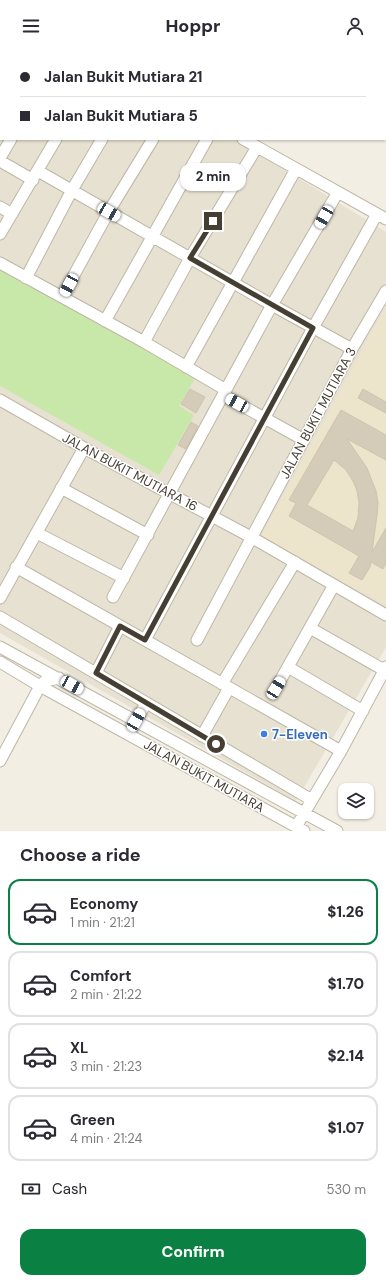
<!DOCTYPE html>
<html lang="en">
<head>
<meta charset="utf-8">
<style>
	:root { --surface:#fff; --page:#f2f2f3; --text:#2b2b33; --muted:#7c7c81; --line:#e1e1e2; --accent:#0b8043 }
	body { margin:0; font-family:"DM Sans",sans-serif; background:var(--page); color:var(--text); height:100vh; display:flex; flex-direction:column; font-size:15px; white-space:nowrap }
	* { box-sizing:border-box; margin:0 }
	p { font-size:13px; color:var(--muted) }
	.icon { flex:none; width:22px; height:22px; fill:none; stroke:currentColor; stroke-width:2; stroke-linecap:round; stroke-linejoin:round }
	.map { position:relative; height:779px; overflow:hidden }
	.details { display:flex; flex-direction:column; background:var(--surface); flex:1 }
	.details>* { flex:none }
	.guide { position:absolute; left:0px; top:0px; width:386px; height:88px; box-shadow:0 1px 3px #0004; display:grid; align-content:center; height:88px; padding:0 20px; background:var(--surface) }
	.buttons { position:absolute; left:338px; top:731px; display:grid; gap:8px }
	.buttons a { display:grid; place-items:center; width:36px; height:36px; border-radius:8px; background:var(--surface); box-shadow:0 1px 3px #0004; font-size:20px }
	.end { position:absolute; width:18px; height:18px; margin:-9px; border:5px solid #443e33; background:#fff; box-shadow:0 0 0 2px #fff }
	.from { border-radius:50% }
	.bubble { position:absolute; height:28px; border-radius:12px; background:var(--surface); box-shadow:0 1px 3px #0004; font-size:13px; font-weight:800; line-height:28px; text-align:center }
	.car { position:absolute; width:12px; height:24px; margin:-12px -6px; border-radius:5px; box-shadow:0 0 3px 1px #0007; background:linear-gradient(#fff 24%,#345 0 40%,#fff 0 76%,#345 0 86%,#fff 0) }
	.guide b { display:flex; align-items:center; gap:14px; height:38px; font-size:15px }
	.guide b+b { border-top:1px solid var(--line) }
	.guide i { width:10px; height:10px; background:var(--text) }
	ul { padding:0; list-style:none }
	li { display:flex; align-items:center; gap:12px; height:66px; margin:0 8px 6px; padding:0 12px; border:2px solid var(--line); border-radius:12px }
	li div { flex:1 }
	li b { display:block; font-size:15px }
	li em { font-style:normal; font-weight:800 }
	li.on { border-color:var(--accent) }
	li>.icon { width:36px; height:36px; stroke-width:1.5 }
	h2 { padding:0 20px; font-size:18px; line-height:48px }
	.pay { display:flex; align-items:center; gap:10px; height:44px; padding:0 20px; font-size:15px }
	.pay p { margin-inline-start:auto }
	.action { display:flex; gap:8px; margin-top:auto; padding:8px 20px }
	.action a { flex:1; height:46px; border-radius:12px; background:var(--accent); color:#fff; font-size:16px; font-weight:800; line-height:46px; text-align:center }
	header { display:flex; justify-content:space-between; align-items:center; height:52px; padding:0 20px; background:var(--surface); font-size:18px; font-weight:800 }
	.map>svg:first-child { display:block }
	.residential { fill:#e6e1d1 }
	.education { fill:#ece5cc }
	.green { fill:#c8e8aa }
	.building { fill:#d4cbb8; stroke:#cfc3ab; fill-rule:evenodd }
	.lines { fill:none; stroke-linecap:round; stroke-linejoin:round }
	.minor-casing { stroke:#beb7a5; stroke-width:13 }
	.minor { stroke:#fff; stroke-width:11 }
	.route { stroke:#443e33; stroke-width:5 }
	.shop-dot { fill:#3f7fe0; stroke:#fff; stroke-width:1.5 }
	.labels { text-anchor:middle; dominant-baseline:central; stroke-width:3; stroke-linejoin:round; paint-order:stroke }
	.street-label { font-size:13px; fill:#443e33; stroke:#fff }
	.shop-label { font-size:13px; font-weight:bold; fill:#366cbe; stroke:#fff; text-anchor:start }
</style>
</head>
<body>
<header><svg class="icon" aria-label="menu" viewBox="0 0 24 24"><path d="M4 6h16M4 12h16M4 18h16"/></svg>Hoppr<svg class="icon" aria-label="person" viewBox="0 0 24 24"><circle cx="12" cy="8" r="4"/><path d="M4 21q1-7 8-7t8 7"/></svg></header>
<div class="map">
<svg width="386" height="779" viewBox="0 0 386 779">
	<rect width="100%" height="100%" fill="#f2eee3"/>
	<!-- residential -->
	<path class="residential" d="M0 0 95 1H1V87H235L386 180V255L262 484 386 553V595L296 749 0 581Z"/>
	<!-- education -->
	<path class="education" d="M386 255V553L262 484Z"/>
	<!-- green -->
	<path class="green" d="M0 216 195 326 179 354 194 363 159 423 0 334Z"/>
	<!-- building -->
	<path class="building" d="M190 337 205 345 196 361 181 352Z
		M363 337 386 350V361L358 346Z
		M341 358 386 383V408L347 387 367 416 376 439 378 451 377 463 372 500 386 476V511L383 517 371 510 370 515 362 528 349 521 359 504 289 464 296 451 289 448ZM334 408 346 418 353 429 357 439 359 450 358 466 353 479 307 453Z
		M191 370 198 374 186 397 178 393Z"/>
	<g class="lines">
		<defs>
			<path id="minor" d="M82 0 83 1
				M13 1 14 0
				M58 1 59 0
				M0 24 1 23
				M243 87 386 167
				M0 106 11 87
				M0 109 33 128
				M38 119 272 253 352 297
				M0 155 12 162
				M0 182 56 87
				M0 211 144 290 226 338
				M26 226 72 138 102 87
				M62 245 109 159 153 87
				M105 269 207 87
				M144 290 190 206 257 95
				M186 315 296 117
				M223 343 304 388
				M0 348 84 396 251 485 386 563
				M61 436 148 483
				M37 481 124 526
				M16 515 341 699
				M113 545 272 253 338 140
				M0 546 84 396
				M0 565 312 748
				M310 576 384 618
				M145 588 313 276 377 162
				M197 588 352 297 386 239
				M0 595 337 779
				M0 610 40 634 304 779
				M288 615 363 659
				M96 621 120 574
				M222 632 295 510
				M276 636 334 533
				M133 675 146 651
				M202 684 229 636
				M0 709 40 634 45 629 59 626
				M296 775 341 699 386 615"/>
		</defs>
		<!-- minor casing -->
		<use href="#minor" class="minor-casing"/>
		<!-- minor -->
		<use href="#minor" class="minor"/>
	</g>
	<g class="lines">
		<!-- route -->
		<path class="route" d="M213 169 190 206 313 276 145 588 120 574 96 621 216 692"/>
	</g>
	<!-- markers -->
	<circle class="shop-dot" cx="264" cy="682" r="4"/>
	<g class="labels">
		<!-- street labels -->
		<g class="street-label">
			<text transform="translate(318 361) rotate(-62)">JALAN BUKIT MUTIARA 3</text>
			<text transform="translate(130 420) rotate(28)">JALAN BUKIT MUTIARA 16</text>
			<text transform="translate(204 724) rotate(29)">JALAN BUKIT MUTIARA</text>
		</g>
		<!-- shop labels -->
		<g class="shop-label">
			<text x="272" y="682">7-Eleven</text>
		</g>
	</g>
</svg>
<div class="buttons">
<a><svg class="icon" aria-label="layers" viewBox="0 0 24 24"><path d="M12 4l9 5-9 5-9-5zM3 14l9 5 9-5"/></svg></a>
</div>
<i class="end from" style="left:216px;top:692px"></i>
<i class="end" style="left:213px;top:169px"></i>
<div class="bubble" style="left:180px;top:111px;width:66px">2 min</div>
<i class="car" style="left:109px;top:160px;rotate:120deg"></i>
<i class="car" style="left:324px;top:165px;rotate:210deg"></i>
<i class="car" style="left:69px;top:233px;rotate:209deg"></i>
<i class="car" style="left:237px;top:351px;rotate:299deg"></i>
<i class="car" style="left:72px;top:633px;rotate:119deg"></i>
<i class="car" style="left:276px;top:636px;rotate:31deg"></i>
<i class="car" style="left:136px;top:668px;rotate:30deg"></i>
<div class="guide">
<b><i class="from"></i>Jalan Bukit Mutiara 21</b>
<b><i></i>Jalan Bukit Mutiara 5</b>
</div>
</div>
<section class="details">
<h2>Choose a ride</h2>
<ul>
<li class="on"><svg class="icon" aria-label="car" viewBox="0 0 24 24"><path d="M5 17H2v-5l4-1 3-4h7l3 4 3 1v5h-3M9 17h6M6 11h13"/><circle cx="7" cy="17" r="2"/><circle cx="17" cy="17" r="2"/></svg><div><b>Economy</b><p>1 min · 21:21</p></div><em>$1.26</em></li>
<li><svg class="icon" aria-label="car" viewBox="0 0 24 24"><path d="M5 17H2v-5l4-1 3-4h7l3 4 3 1v5h-3M9 17h6M6 11h13"/><circle cx="7" cy="17" r="2"/><circle cx="17" cy="17" r="2"/></svg><div><b>Comfort</b><p>2 min · 21:22</p></div><em>$1.70</em></li>
<li><svg class="icon" aria-label="car" viewBox="0 0 24 24"><path d="M5 17H2v-5l4-1 3-4h7l3 4 3 1v5h-3M9 17h6M6 11h13"/><circle cx="7" cy="17" r="2"/><circle cx="17" cy="17" r="2"/></svg><div><b>XL</b><p>3 min · 21:23</p></div><em>$2.14</em></li>
<li><svg class="icon" aria-label="car" viewBox="0 0 24 24"><path d="M5 17H2v-5l4-1 3-4h7l3 4 3 1v5h-3M9 17h6M6 11h13"/><circle cx="7" cy="17" r="2"/><circle cx="17" cy="17" r="2"/></svg><div><b>Green</b><p>4 min · 21:24</p></div><em>$1.07</em></li>
</ul>
<div class="pay"><svg class="icon" aria-label="cash" viewBox="0 0 24 24"><path d="M3 7h18v10H3z"/><circle cx="12" cy="12" r="2"/></svg>Cash<p>530 m</p></div>
<div class="action"><a>Confirm</a></div>
</section>
</body>
</html>
